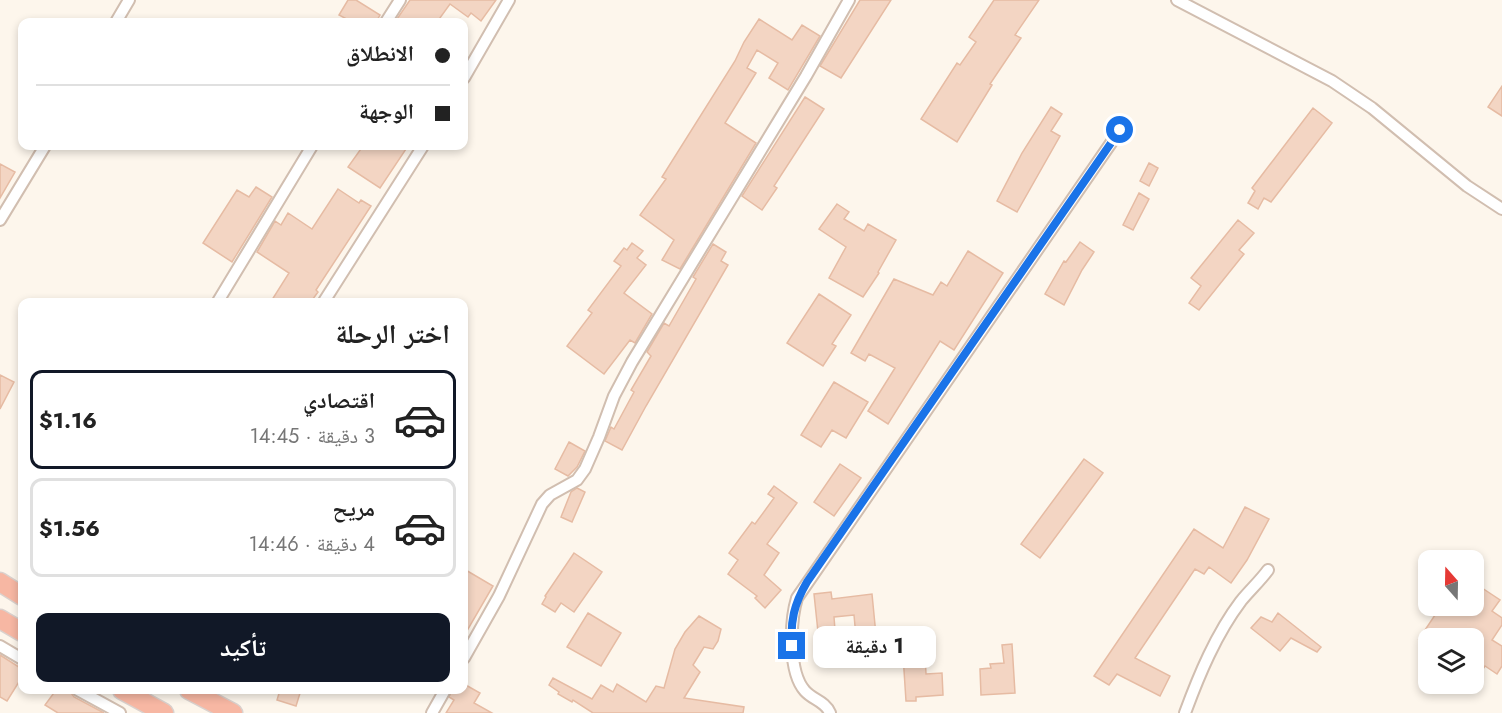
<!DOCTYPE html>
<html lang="ar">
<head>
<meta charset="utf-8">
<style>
	:root { --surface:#fff; --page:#f6f6f6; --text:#222; --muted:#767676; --line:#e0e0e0; --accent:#111827 }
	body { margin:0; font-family:Jost,"Noto Naskh Arabic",sans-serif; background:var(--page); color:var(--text); direction:rtl; height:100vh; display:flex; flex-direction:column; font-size:22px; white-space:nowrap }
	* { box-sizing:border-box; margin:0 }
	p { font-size:20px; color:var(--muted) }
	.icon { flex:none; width:33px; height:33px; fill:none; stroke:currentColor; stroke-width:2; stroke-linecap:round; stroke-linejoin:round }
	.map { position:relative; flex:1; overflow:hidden; direction:ltr }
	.drawer { position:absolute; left:18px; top:298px; width:450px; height:396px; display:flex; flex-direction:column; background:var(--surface); border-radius:12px; box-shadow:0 3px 9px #0003; direction:rtl }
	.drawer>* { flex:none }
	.guide { position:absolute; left:18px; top:18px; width:450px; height:132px; border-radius:12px; box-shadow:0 3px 9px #0003; direction:rtl; display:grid; align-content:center; height:132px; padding:0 18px; background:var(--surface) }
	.needle { width:39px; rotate:340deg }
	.fabs { position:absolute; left:1418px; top:550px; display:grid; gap:12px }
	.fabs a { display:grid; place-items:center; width:66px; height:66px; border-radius:12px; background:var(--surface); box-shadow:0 3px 9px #0003; font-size:30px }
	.end { position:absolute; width:27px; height:27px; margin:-14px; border:8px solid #1a73e8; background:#fff; box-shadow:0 0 0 3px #fff }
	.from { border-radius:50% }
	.bubble { position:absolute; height:42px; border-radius:12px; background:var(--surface); box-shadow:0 3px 9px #0003; font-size:20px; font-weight:700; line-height:42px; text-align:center; direction:rtl }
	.guide b { display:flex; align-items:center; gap:21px; height:57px; font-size:22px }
	.guide b+b { border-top:2px solid var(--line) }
	.guide i { width:15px; height:15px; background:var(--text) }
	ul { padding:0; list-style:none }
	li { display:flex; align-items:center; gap:18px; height:99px; margin:0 12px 9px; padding:0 6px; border:3px solid var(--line); border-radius:12px }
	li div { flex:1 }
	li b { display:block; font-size:22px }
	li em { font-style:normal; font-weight:700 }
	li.selected { border-color:var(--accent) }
	li>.icon { width:54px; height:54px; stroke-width:1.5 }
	h2 { padding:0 18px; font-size:27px; line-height:72px }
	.cta { display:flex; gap:12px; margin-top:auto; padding:12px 18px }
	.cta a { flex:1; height:69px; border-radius:12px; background:var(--accent); color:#fff; font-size:24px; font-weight:700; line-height:69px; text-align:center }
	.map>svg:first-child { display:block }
	.building { fill:#f3d5c3; stroke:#e6bba3; stroke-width:1.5 }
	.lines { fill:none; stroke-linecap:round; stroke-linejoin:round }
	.street-casing { stroke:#d1beb0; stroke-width:14 }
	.highway-casing { stroke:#dad1cd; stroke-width:21 }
	.street { stroke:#fff; stroke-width:10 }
	.highway { stroke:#f7b7a3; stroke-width:18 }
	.route { stroke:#1a73e8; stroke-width:8 }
</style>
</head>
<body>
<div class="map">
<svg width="1502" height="713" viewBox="0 0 1502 713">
	<rect width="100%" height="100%" fill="#fdf6ec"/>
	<!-- building -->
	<path class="building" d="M348 0H356L380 15 376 22H352L339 15Z
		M410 0H496L481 21 471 13 468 17 450 4 437 22H402L397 19Z
		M860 0H891L841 78 820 66Z
		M994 0H1039L1015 35 1021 38 990 84 992 85 957 142 921 119 957 63 960 65 976 42 969 37Z
		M759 19 792 40 802 25 820 36 788 90 769 78 778 63 757 50 747 68 756 73 725 123 756 143 680 269 662 260 674 240 640 215 666 179 662 177 735 61 744 42Z
		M1502 86V116L1488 107Z
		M805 97 824 109 774 186 777 188 762 210 742 196Z
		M1051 107 1062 114 1051 131 1060 136 1017 212 997 201 1022 153Z
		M1313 108 1332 123 1271 202 1264 198 1258 209 1248 203 1255 191 1252 188Z
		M363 146H408L380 188 348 167Z
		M1149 163 1158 168 1149 186 1140 181Z
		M0 164 15 172 0 198Z
		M256 187 272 197 232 262 203 243 237 190 249 197Z
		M338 189 359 203 361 200 371 206 316 290 318 292 310 303H270L289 273 257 252 275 221 281 225 288 213 312 229Z
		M1139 193 1149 199 1133 230 1123 225Z
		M837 204 849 212 844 219 864 231 868 224 896 240 878 272 879 273 863 297 829 278 846 247 819 229Z
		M1238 220 1254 233 1239 250 1244 254 1199 310 1189 303 1201 286 1191 278Z
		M1080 242 1094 252 1082 270 1064 305 1045 294 1064 261 1066 262Z
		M632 243 643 251 637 258 646 265 624 293 652 314 635 343 630 340 604 374 567 346 592 313 588 310 621 266 614 261 624 248 627 250Z
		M713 244 726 252 721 261 728 265 646 406 622 450 605 441 611 427 614 429 634 392 631 390 651 356 647 352 664 323 669 326 696 279 693 277Z
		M968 251 1003 273 954 350 940 341 888 424 868 411 895 368 869 354 865 361 851 353 894 279 933 295 941 282 947 286Z
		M819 294 851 315 832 344 836 346 823 366 787 343Z
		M0 375 14 382 0 409Z
		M834 382 868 402 846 438 832 430 821 447 801 435Z
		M569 442 585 451 577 467 568 476 555 469Z
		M1084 459 1103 473 1040 558 1021 544Z
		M840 464 861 478 834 516 814 502Z
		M774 486 797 503 767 544 779 553 764 575 781 590 765 608 755 598 757 596 728 574 738 560 729 553 752 522 755 524 774 498 768 494Z
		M577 488 585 492 572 522 561 517 571 492Z
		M1245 507 1269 519 1247 560 1231 583 1209 567 1204 574 1195 569 1135 658 1170 676 1160 696 1117 674 1109 685 1094 676 1194 529 1223 548Z
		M574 553 602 572 574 612 561 603 555 612 542 604 546 597 545 596Z
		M464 569 493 586 464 636Z
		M1473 582 1500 600 1492 611 1502 618V625L1492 640 1502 646V666L1497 674 1485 666 1479 675 1473 670V665L1479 657 1473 653V639H1419L1441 606H1473Z
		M831 592 832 599 872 594 876 635 856 637 854 615 834 617 835 630 818 632 814 594Z
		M588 613 621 633 601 666 567 647Z
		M1278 613 1321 647 1317 652 1291 638 1280 651 1251 628 1261 617 1272 622Z
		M699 616 721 629 718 641 713 649 704 647 693 665 700 672 684 698 744 707 743 713H593L573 700 572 702 558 694 559 692 549 685 553 678 592 699 601 685 613 692 617 684 646 702 656 686 664 688 675 649 685 632Z
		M1012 644 1015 693 981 695 980 669 991 668 990 664 1004 663 1002 645Z
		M925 654 926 674 942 673 943 695 916 697V701H906L903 655Z
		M0 655 22 669V677L7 701 0 697Z
		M464 684 480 693 474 703 492 713H446L454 700 449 697 452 690H464Z
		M56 690H69L74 697 104 713H58L45 705Z
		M280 690H301L296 706 277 700Z"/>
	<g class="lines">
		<defs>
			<path id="street" d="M1177 0 1332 81 1372 108 1467 186 1502 209
				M116 22 129 0
				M386 22 400 0
				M464 78 509 0
				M0 220 45 146
				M217 303 312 146
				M323 303 423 146
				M0 646 22 659
				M464 658 499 596 542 504 550 495 577 480 585 469 599 437 614 396 632 362 806 76 849 0
				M78 690 120 713
				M432 713 445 690
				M830 713C825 701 813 700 805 691 788 672 790 621 797 598L1120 130
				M1185 713C1199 675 1216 634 1241 601 1249 591 1260 581 1268 570"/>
			<path id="highway" d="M0 582 22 596
				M0 619 22 632
				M122 690 164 713
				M189 690 233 713"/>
		</defs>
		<!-- street casing -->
		<use href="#street" class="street-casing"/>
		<!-- highway casing -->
		<use href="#highway" class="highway-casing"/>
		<!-- street -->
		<use href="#street" class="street"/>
		<!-- highway -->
		<use href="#highway" class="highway"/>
	</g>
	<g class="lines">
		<!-- route -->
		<path class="route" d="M792 646C790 622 794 604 807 582L1120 130"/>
	</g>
</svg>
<div class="fabs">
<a><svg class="needle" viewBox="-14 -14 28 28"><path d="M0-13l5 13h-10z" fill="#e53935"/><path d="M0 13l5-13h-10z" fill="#767676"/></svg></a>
<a><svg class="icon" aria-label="layers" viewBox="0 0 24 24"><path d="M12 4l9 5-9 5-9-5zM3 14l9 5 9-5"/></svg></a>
</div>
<i class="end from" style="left:1120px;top:130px"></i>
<i class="end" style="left:792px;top:646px"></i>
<div class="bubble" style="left:813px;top:626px;width:123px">1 دقيقة</div>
<div class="guide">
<b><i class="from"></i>الانطلاق</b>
<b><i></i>الوجهة</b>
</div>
<section class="drawer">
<h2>اختر الرحلة</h2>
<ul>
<li class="selected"><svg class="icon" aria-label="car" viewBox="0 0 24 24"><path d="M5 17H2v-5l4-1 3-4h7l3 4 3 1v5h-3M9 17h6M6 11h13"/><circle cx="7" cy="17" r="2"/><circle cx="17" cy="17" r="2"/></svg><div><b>اقتصادي</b><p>3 دقيقة · 14:45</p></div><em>$1.16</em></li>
<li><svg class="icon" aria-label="car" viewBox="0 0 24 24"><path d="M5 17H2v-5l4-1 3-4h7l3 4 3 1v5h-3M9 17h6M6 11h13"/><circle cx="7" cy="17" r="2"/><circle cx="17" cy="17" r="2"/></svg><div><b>مريح</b><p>4 دقيقة · 14:46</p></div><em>$1.56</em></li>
</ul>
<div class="cta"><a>تأكيد</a></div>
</section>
</div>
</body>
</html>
